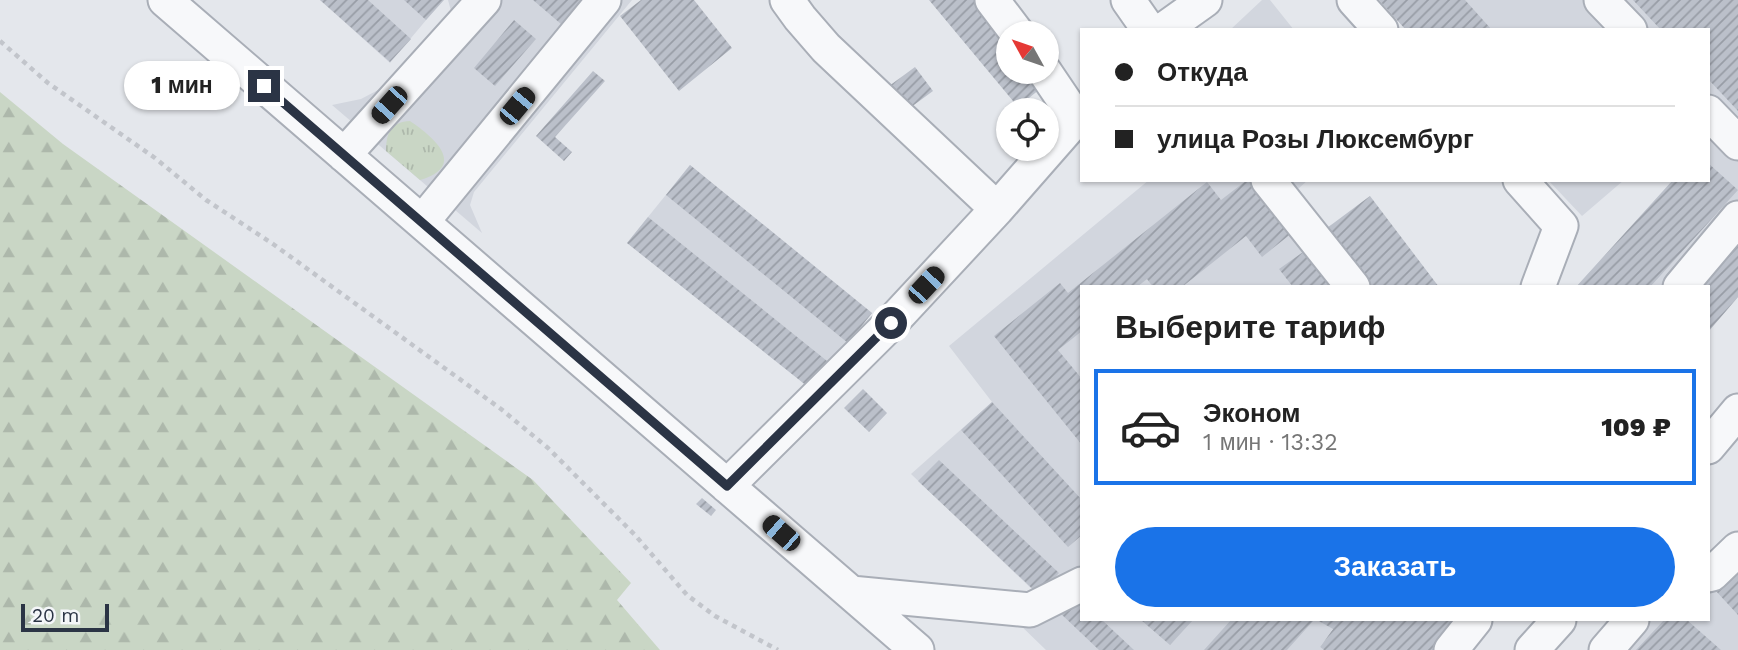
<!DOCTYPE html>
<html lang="ru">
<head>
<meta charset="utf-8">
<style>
	:root { --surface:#fff; --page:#f2f2f2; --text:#222; --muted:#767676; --line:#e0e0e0; --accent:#1a73e8 }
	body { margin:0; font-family:"Work Sans",sans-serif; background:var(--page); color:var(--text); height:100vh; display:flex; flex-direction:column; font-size:26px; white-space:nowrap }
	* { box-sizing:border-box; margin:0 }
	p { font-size:23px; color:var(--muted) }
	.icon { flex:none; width:38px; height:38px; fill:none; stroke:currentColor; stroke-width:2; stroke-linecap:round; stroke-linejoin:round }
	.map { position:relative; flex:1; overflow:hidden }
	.sheet { position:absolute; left:1080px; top:285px; width:630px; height:336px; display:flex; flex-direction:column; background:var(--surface); border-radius:0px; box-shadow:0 2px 5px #0004 }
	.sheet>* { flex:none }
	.banner { position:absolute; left:1080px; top:28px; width:630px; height:154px; border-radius:0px; box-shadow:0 2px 5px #0004; display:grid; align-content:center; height:154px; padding:0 35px; background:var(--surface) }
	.needle { width:46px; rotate:310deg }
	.buttons { position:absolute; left:996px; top:21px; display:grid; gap:14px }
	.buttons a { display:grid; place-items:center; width:63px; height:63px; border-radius:50%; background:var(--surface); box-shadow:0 2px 5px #0004; font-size:35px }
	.scale { position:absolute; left:21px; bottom:18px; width:88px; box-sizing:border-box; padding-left:7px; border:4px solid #2b3445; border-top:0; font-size:19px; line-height:24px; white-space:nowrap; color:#2b3445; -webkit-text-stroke:5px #f4f6f9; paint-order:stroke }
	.end { position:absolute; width:32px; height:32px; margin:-16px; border:9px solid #2b3445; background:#fff; box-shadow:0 0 0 4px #fff }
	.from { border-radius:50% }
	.bubble { position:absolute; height:49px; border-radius:24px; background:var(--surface); box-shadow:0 2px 5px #0004; font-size:23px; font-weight:800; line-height:49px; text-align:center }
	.car { position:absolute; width:21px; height:42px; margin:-21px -10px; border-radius:9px; box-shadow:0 0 5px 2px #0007; background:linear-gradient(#222 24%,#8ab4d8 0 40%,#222 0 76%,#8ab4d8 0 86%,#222 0) }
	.banner b { display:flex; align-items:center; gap:24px; height:66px; font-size:26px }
	.banner b+b { border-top:2px solid var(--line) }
	.banner i { width:18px; height:18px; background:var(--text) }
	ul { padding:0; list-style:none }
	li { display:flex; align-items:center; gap:21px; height:116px; margin:0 14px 10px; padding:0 21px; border:4px solid var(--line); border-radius:0px }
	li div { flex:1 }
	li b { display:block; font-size:26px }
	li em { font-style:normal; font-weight:800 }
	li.selected { border-color:var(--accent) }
	li>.icon { width:63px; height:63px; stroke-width:1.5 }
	h2 { padding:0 35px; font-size:32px; line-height:84px }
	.cta { display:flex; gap:14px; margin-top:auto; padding:14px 35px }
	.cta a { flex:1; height:80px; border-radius:42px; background:var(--accent); color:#fff; font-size:28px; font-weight:800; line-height:80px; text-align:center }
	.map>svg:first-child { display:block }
	.built { fill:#d2d6de }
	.grass { fill:url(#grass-tufts) }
	.forest { fill:url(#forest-firs) }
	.building { fill:url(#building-hatch) }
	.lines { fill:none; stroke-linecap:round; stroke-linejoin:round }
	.minor-casing { stroke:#a9aeb7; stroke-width:37 }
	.path { stroke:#c2c5cb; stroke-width:4.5; stroke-dasharray:5 5; stroke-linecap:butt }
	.minor { stroke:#f7f8fa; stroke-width:33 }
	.route { stroke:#2b3445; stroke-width:9 }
</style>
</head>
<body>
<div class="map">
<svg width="1738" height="650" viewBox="0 0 1738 650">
	<defs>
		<pattern id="grass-tufts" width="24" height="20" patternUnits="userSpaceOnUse" patternTransform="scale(1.75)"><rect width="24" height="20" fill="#c9d6c5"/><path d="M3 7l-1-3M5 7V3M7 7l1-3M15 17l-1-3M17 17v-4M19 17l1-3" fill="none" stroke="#adb8ab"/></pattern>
		<pattern id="forest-firs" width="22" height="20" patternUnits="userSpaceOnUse" patternTransform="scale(1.75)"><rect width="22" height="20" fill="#c9d6c5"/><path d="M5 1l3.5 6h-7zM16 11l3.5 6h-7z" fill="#adb8ab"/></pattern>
		<pattern id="building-hatch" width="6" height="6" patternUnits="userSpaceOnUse" patternTransform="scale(1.75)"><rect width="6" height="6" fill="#bbc0ca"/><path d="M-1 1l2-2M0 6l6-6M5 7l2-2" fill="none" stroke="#989da6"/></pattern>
	</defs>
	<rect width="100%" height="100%" fill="#e4e7ec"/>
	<!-- built -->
	<path class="built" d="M320 0H443L390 63Z
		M448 0H632L474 192 470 205 482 233 332 105 361 99 380 89 451 11Z
		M1262 0H1270L1294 30H1230Z
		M1379 0H1738V297L1708 332V287H1576L1673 180H1708V30H1406Z
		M690 165 872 313 812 390 627 243Z
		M1149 180H1308L1278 207 1344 287H1082V620H1339L1320 647 1324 650H1046L1013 618 1038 595 911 474 992 402 949 346Z
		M1548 180H1624L1582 216Z
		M1738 535V650H1597L1623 620H1708V569Z"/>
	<!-- grass -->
	<path class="grass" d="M410 121C435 138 467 166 420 180L386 151C386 133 391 122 410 121Z"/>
	<!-- forest -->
	<path class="forest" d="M0 92 63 144 533 480 631 583 617 600 660 650H0Z"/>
	<!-- building -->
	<path class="building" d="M320 0H368L411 39 390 62Z
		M404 0H444L426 20Z
		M533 0H582L561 24Z
		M641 0H694L732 48 679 91 620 16Z
		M929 0H976L1008 39V72H1035L1046 84 1018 107Z
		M1379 0H1465L1492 30H1406Z
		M1633 0H1738V111L1708 79V30H1661Z
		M514 20 536 39 495 86 474 68Z
		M915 67 933 91 903 113 885 89Z
		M593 71 605 81 555 137 572 152 564 161 536 136Z
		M1708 163 1738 190 1650 287H1576L1673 180H1708Z
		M690 165 872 313 848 343 666 195Z
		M1247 180H1257L1297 229 1262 257 1246 236 1182 287H1153L1147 279 1137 287H1082V331L1058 350 1082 379V445L994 336 1060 283 1068 293 1207 182 1221 200Z
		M1370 196 1439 287H1372L1327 228Z
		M648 217 832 365 812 390 627 243Z
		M1738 243V297L1708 332V287H1699Z
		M1313 245 1344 287H1293L1279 269Z
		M863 389 887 413 869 432 844 408Z
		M992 402 1082 500V535L1068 547 961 430Z
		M939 460 1059 573 1039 595 918 481Z
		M702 498 716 510 711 516 696 504Z
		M1738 568V615L1715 590Z
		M1082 600V620H1102L1134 650H1099L1059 612Z
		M1141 620H1193L1170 645Z
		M1231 620H1314L1287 650H1204Z
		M1317 620H1460L1435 650H1324L1320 647 1333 629Z
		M1664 620H1687L1721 650H1636Z"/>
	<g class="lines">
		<defs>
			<path id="minor" d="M165 0 917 650
				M787 0 800 18 826 48 997 209
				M992 0 1017 33
				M1128 0 1149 30
				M1354 0 1381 30
				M1601 0 1630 30
				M1163 30 1205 0
				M1045 72 1076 118
				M1708 112 1738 143
				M344 155 484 0
				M1268 180 1353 287
				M1520 180 1561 226 1538 287
				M422 222 604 0
				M1680 287 1738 218
				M1708 447 1738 411
				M727 486 891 323 997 209 1082 112
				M1708 575 1712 574 1738 549
				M851 593 1030 610 1082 584
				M1451 650 1475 620
				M1532 650 1559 620
				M1606 650 1632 620"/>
		</defs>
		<!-- minor casing -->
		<use href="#minor" class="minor-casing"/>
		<!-- path -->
		<path class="path" d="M0 41 48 83 155 158 206 200 273 244 501 409 548 448 635 535 687 595 715 616 778 650"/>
		<!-- minor -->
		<use href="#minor" class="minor"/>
	</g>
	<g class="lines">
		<!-- route -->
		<path class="route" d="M264 86 727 486 891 323"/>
	</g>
</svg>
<div class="buttons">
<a><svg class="needle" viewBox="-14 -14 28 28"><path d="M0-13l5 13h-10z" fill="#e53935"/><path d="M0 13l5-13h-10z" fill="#767676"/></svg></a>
<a><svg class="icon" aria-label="locate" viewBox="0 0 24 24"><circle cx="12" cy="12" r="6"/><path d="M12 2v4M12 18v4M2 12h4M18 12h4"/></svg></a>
</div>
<div class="scale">20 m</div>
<i class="end from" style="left:891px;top:323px"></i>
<i class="end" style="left:264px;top:86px"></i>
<div class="bubble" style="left:124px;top:61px;width:116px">1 мин</div>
<i class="car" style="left:389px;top:105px;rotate:222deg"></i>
<i class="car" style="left:517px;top:106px;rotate:40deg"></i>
<i class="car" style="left:926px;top:285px;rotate:43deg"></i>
<i class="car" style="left:781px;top:533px;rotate:311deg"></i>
<div class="banner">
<b><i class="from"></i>Откуда</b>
<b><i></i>улица Розы Люксембург</b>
</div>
<section class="sheet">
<h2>Выберите тариф</h2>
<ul>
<li class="selected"><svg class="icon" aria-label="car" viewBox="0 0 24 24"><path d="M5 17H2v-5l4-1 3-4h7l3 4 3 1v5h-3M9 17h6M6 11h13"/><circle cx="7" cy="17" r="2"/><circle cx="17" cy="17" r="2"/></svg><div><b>Эконом</b><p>1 мин · 13:32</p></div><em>109 ₽</em></li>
</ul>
<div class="cta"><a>Заказать</a></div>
</section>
</div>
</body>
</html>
